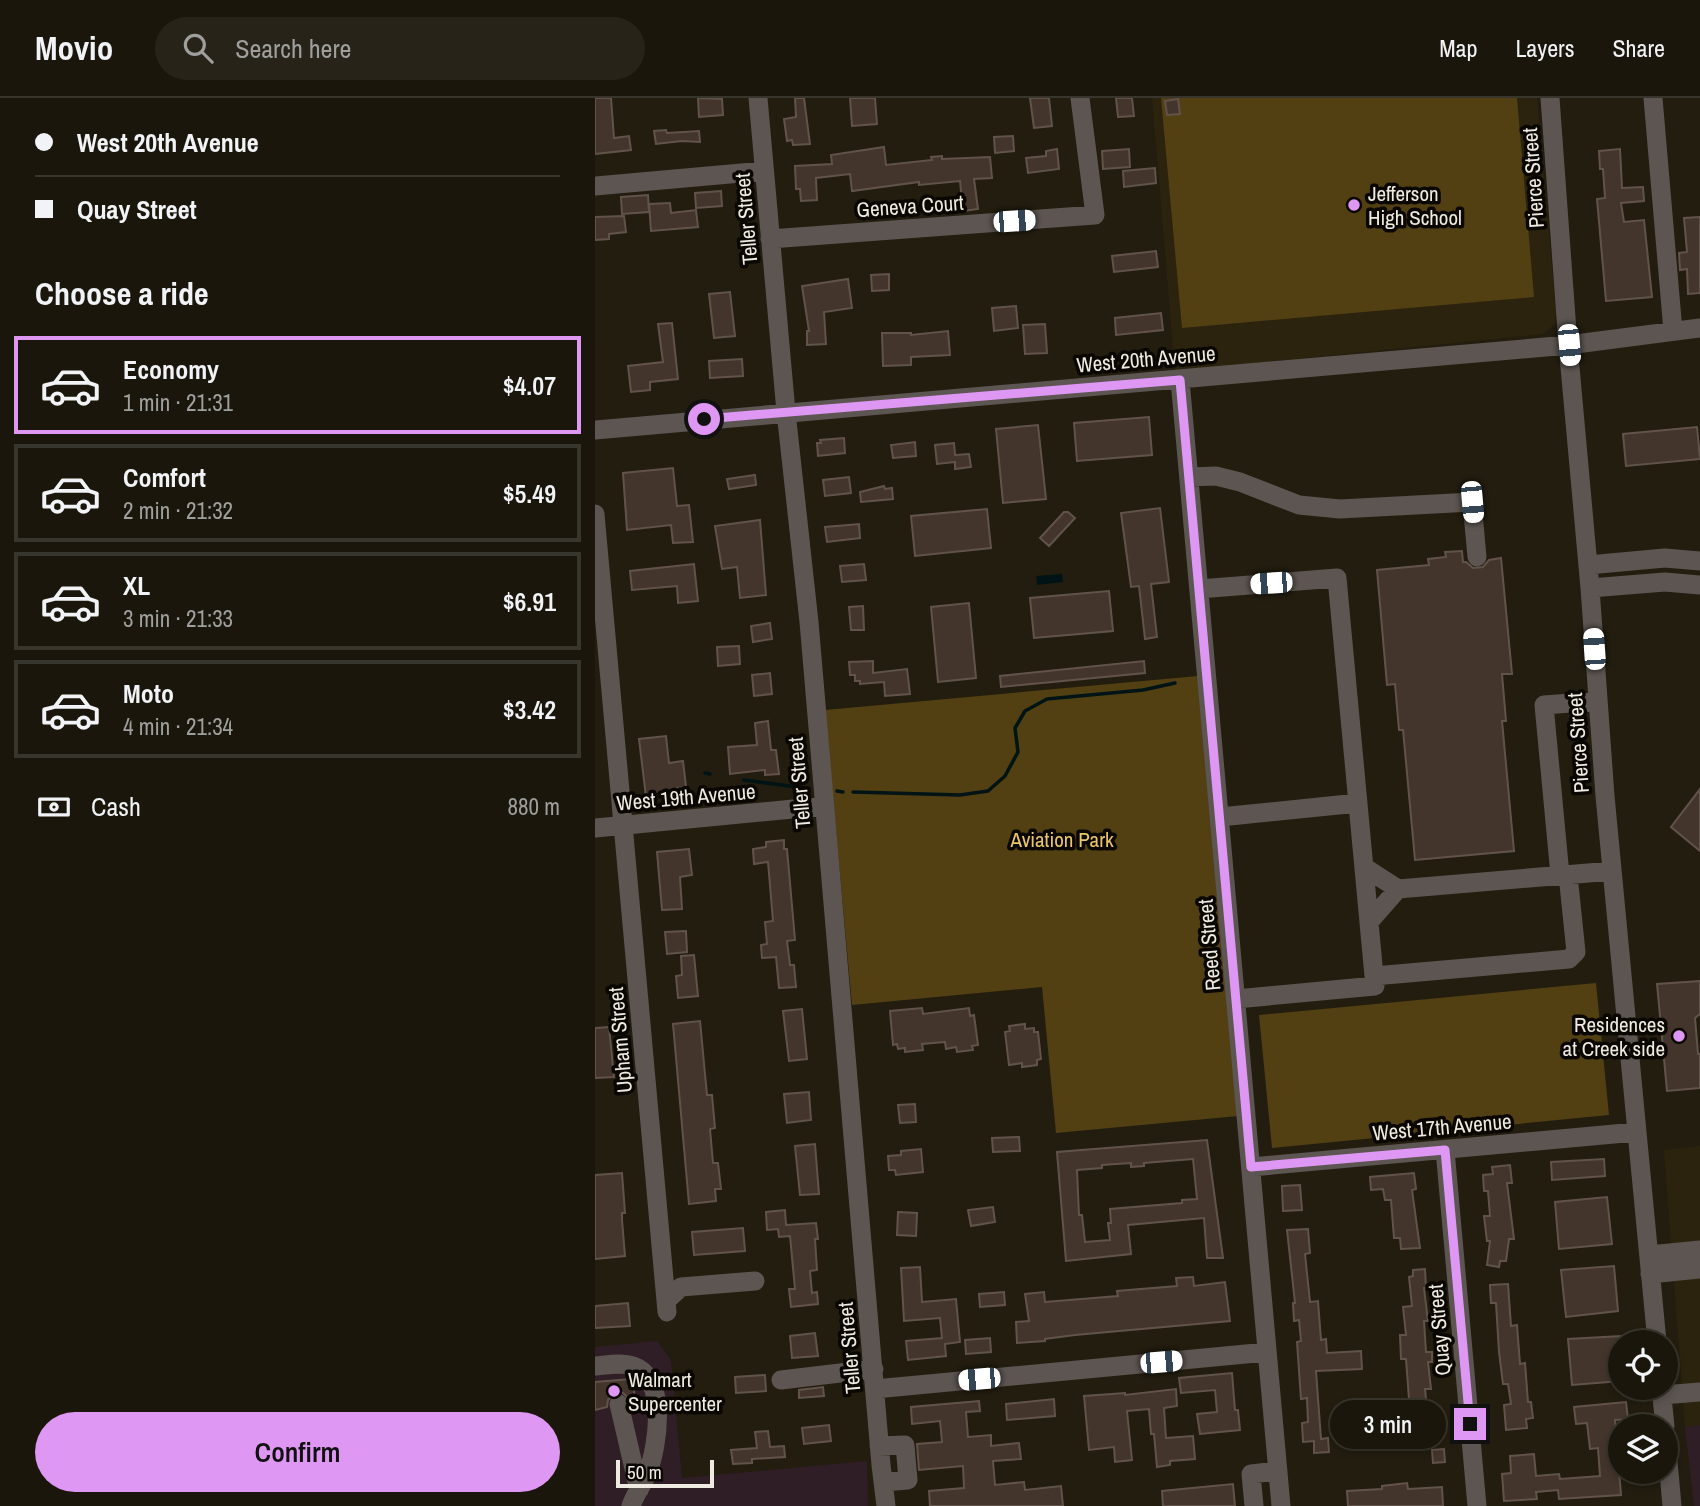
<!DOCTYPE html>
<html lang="en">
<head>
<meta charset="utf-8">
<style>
	:root { --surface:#1a160b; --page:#272319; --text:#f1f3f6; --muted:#9f9f9d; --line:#38352c; --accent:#de98f3 }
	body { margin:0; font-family:"Archivo Narrow",sans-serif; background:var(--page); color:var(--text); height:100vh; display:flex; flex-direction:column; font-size:26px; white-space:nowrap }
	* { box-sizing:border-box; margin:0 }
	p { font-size:23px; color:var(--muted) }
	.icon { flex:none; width:38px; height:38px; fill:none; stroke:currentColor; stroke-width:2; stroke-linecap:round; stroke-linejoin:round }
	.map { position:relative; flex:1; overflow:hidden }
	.side { display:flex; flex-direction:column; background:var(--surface); width:595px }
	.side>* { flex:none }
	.top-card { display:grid; align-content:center; height:154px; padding:0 35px; background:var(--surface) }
	.fabs { position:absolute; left:1013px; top:1232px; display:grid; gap:14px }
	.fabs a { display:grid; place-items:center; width:70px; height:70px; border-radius:50%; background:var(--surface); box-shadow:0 4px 10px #0003,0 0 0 2px var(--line); font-size:35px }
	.scale { position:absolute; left:21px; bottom:18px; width:98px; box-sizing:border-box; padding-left:7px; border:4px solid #efebe2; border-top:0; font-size:19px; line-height:24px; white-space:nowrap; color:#efebe2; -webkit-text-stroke:5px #0a0703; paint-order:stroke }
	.end { position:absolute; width:32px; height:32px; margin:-16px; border:9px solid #de98f3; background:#111; box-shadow:0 0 0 4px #111 }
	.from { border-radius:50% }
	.bubble { position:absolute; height:49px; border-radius:24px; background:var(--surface); box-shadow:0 4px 10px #0003,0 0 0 2px var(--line); font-size:23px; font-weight:600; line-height:49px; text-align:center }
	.car { position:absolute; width:21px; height:42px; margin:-21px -10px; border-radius:9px; box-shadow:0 0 5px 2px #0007; background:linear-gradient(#fff 24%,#345 0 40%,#fff 0 76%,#345 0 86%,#fff 0) }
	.top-card b { display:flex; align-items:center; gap:24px; height:66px; font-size:26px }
	.top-card b+b { border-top:2px solid var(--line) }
	.top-card i { width:18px; height:18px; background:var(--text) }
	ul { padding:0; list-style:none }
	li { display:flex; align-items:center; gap:21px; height:98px; margin:0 14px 10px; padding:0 21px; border:4px solid var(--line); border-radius:0px }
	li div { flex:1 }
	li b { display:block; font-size:26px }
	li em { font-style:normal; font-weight:600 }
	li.current { border-color:var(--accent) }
	li>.icon { width:63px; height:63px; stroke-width:1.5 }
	h2 { padding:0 35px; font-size:32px; line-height:84px }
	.pay { display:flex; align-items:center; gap:18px; height:77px; padding:0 35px; font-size:26px }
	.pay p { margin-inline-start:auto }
	.button { display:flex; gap:14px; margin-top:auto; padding:14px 35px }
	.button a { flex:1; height:80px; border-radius:42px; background:var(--accent); color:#111; font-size:28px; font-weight:600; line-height:80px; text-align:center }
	header { display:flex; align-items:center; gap:42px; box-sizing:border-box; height:98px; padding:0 35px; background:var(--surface); border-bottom:2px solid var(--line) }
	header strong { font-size:33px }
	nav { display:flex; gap:38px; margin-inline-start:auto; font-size:24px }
	.search { width:490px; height:63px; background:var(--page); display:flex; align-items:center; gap:18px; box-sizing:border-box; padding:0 24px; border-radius:38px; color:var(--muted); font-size:26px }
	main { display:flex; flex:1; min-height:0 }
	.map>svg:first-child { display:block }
	.commercial { fill:#301e26 }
	.built { fill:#2b230e }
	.green { fill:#524013 }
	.water { fill:#001415 }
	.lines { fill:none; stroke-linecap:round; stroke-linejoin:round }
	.stream { stroke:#001415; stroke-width:3.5 }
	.building { fill:#43352c; stroke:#62534a; stroke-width:2; fill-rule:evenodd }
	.minor { stroke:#5c5551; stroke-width:19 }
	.route { stroke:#de98f3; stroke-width:9 }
	.poi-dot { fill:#de98f3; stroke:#0a0703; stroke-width:2.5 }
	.labels { text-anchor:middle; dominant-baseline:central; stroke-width:7; stroke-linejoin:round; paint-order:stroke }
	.street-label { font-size:21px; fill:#efebe2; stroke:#0a0703 }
	.poi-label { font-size:21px; fill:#efebe2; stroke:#0a0703; text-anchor:start }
	.park-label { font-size:21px; fill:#eac56b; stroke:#0a0703 }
</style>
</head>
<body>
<header>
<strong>Movio</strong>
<div class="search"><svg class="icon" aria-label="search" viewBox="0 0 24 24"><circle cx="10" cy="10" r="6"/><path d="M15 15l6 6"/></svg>Search here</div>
<nav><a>Map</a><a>Layers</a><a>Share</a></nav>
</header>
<main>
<section class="side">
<div class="top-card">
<b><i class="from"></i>West 20th Avenue</b>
<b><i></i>Quay Street</b>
</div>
<h2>Choose a ride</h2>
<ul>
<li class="current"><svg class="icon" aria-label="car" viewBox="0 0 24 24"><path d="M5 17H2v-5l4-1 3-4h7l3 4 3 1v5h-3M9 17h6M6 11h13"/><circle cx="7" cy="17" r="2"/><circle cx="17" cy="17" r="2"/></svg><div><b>Economy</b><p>1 min · 21:31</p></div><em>$4.07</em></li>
<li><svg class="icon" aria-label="car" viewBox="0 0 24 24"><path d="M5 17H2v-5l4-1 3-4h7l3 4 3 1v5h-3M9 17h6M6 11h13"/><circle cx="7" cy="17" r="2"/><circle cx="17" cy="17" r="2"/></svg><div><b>Comfort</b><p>2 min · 21:32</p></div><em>$5.49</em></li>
<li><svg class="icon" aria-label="car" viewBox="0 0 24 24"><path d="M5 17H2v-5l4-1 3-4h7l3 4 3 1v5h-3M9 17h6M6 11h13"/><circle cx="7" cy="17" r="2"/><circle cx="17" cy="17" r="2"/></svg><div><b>XL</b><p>3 min · 21:33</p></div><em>$6.91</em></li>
<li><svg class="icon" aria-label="car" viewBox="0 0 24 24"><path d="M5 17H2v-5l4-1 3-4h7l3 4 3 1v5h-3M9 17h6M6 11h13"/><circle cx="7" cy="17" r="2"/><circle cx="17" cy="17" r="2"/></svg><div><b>Moto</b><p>4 min · 21:34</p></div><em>$3.42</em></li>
</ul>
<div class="pay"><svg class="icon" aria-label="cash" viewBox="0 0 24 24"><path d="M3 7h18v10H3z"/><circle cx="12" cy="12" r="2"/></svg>Cash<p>880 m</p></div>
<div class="button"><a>Confirm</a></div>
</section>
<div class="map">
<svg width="1105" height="1408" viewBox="0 0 1105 1408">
	<rect width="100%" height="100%" fill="#221d0f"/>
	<!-- commercial -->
	<path class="commercial" d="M62 1243 76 1262 87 1380 272 1363 273 1408H0V1249Z
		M1105 1327V1408H1099L1090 1329Z"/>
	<!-- built -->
	<path class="built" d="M557 0H942L961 214 960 226 948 236 580 273Z
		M1105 1048V1327L1090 1329 1069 1052Z"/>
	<!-- green -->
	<path class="green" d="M566 0H922L939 199 587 230Z
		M603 578 643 1018 461 1035 447 889 257 907 230 612Z
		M1001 885 1014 1017 677 1050 664 917Z"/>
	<!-- water -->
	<path class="water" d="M467 476 468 484 442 487 441 478Z"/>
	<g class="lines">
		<!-- stream -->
		<path class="stream" d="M110 675 115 676
			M149 682 210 690
			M242 693 248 694
			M258 694 365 697 393 693 410 678 423 654 420 630 430 613 452 601 548 592 580 585"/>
	</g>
	<!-- building -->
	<path class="building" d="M0 0H16L19 40 34 38 36 52 0 56Z
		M103 0 127 1 128 17 104 19Z
		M200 0H209L215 46 198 47 197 42 192 43 189 21 201 19Z
		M255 0H280L282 26 257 28Z
		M435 0H454L457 28 439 30Z
		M521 0H537L539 18 523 19Z
		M583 1 585 16 572 17 570 3Z
		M71 32 72 35 104 33 105 44 87 43 61 46 59 33Z
		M418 38 419 53 400 55 399 39Z
		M289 49 291 67 337 62 336 59 347 58V61L395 59 397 80 379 81 383 111 368 113 365 83 324 87V84L257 93 255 76 221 80 222 102 206 103 205 91H201L200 68 237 66 236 57Z
		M462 51 464 71 433 75 431 60 451 58V53Z
		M534 51 535 69 508 71 507 53Z
		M1025 51 1027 90 1048 89 1049 103 1026 105 1029 124 1049 122 1057 199 1011 203 1002 101 1010 100 1008 71H1005L1004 53Z
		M560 70 561 85 529 89 528 73Z
		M126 93 127 108 101 110 100 95Z
		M53 97 54 114 27 116 26 99Z
		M75 105 76 115 101 112 103 129 56 133 54 106Z
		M29 118 31 134 14 136V141L0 142V119Z
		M1105 119V195L1093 196 1092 171 1085 172 1084 155 1092 154 1089 120Z
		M561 153 563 169 519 174 517 158Z
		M294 176V192L277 193 276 177Z
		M253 181 257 210 229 214 231 246 212 247V233H214L207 188Z
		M135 194 140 238 119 240 114 196Z
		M421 208 423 230 399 233 397 210Z
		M566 215 568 232 521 237 520 220Z
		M77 225 83 281 55 284V292L36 294 33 268 68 264 63 226Z
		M450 226 452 255 430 256 428 227Z
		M353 233 355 257 316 259V267L288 268 287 235H316V237Z
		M147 261 148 278 115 280 114 263Z
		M554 319 557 357 482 363 479 325Z
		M443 327 451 401 408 405 401 331Z
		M1102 329 1105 361 1031 368 1028 336Z
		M249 340 250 355 223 358 222 345H226L225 342Z
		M320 344 321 358 298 360 296 347Z
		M359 345 360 357 374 356 376 369 360 371V364L342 366 340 347Z
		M78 370 82 408 94 407 98 444 78 445 76 427 32 432 28 375Z
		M160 377 161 387 134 391 132 381Z
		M254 379 256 395 230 398 228 382Z
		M289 388 290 391 297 390 298 401 266 404 265 394Z
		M565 410 574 484 556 486 562 539 550 541 544 488 536 489 526 415Z
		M392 411 396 450 320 458 316 418Z
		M469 414H473L480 420 454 448 445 440Z
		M165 422 171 497 145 500 142 469 127 471 120 428Z
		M264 426 265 440 232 444 230 429Z
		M867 453 868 464H871L878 470 888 469 894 462 906 460 917 576H907L911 623H907L919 753 820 762 808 632H804L800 586 792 587 782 472 834 467 833 461 851 459 850 454Z
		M99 466 103 503 83 505 82 488 37 492 35 473Z
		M269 466 271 482 247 484 245 468Z
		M514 493 518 533 439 540 435 500Z
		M374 505 381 580 343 584 336 509Z
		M268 508 269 532H256L254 509Z
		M175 525 177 541 158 544 156 528Z
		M144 548 145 566 123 568 122 549Z
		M278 563V575L312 571 315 596 290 598 289 584 265 586V583H260V577H255L254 564Z
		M549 563 550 575 406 589 405 578Z
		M175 575 177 596 159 598 157 577Z
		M173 623 176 652H181L184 676 170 677V672L135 676 133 649 162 647 160 625Z
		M71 638 74 665 88 663 91 689 76 691V696L51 699 44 641Z
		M1105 691V753L1076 729Z
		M189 742V751H192L200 842 192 843 195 867H199L201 889 184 890 181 859 167 860 166 847 172 846 170 824 178 823 173 764 159 766 158 751 171 749V744Z
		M94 751 97 777 85 779 87 811 67 812 62 754Z
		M91 833 92 854 72 856 70 834Z
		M99 857 103 898 83 900 81 878 87 877 86 858Z
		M1105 883V916L1100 920 1103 956H1105V990L1072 993 1062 886Z
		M327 910 328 916 374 910 375 918 379 917 383 947 377 948 378 952 362 954 361 949 351 951 350 944 327 946 328 952 310 954V950L303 951 302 946 298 947 295 913Z
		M207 911 212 961 194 963 188 913Z
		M105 923 112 997H117L120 1030 115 1031 118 1065H123L126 1091H120L121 1103 94 1106 78 926Z
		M430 926V931L439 930V934H443L446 961 442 962V967L427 969V965L414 967 410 934 415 933 414 928Z
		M14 929 19 979 0 980V930Z
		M214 994 216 1022 192 1025 189 996Z
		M320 1006 321 1024 305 1025 303 1007Z
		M424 1039 425 1053 398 1054 397 1040Z
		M612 1042 628 1160H612L609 1120 533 1127 536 1156 471 1163 462 1054ZM598 1061 602 1101 587 1102V1105L515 1111 516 1125H513L515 1142 490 1144 487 1117H484L482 1072 507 1070V1067L536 1065V1069L549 1068V1065Z
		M220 1046 224 1096 205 1097 200 1048Z
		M326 1051 328 1074 301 1077 300 1072H294L293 1058 306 1057V1053Z
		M1009 1061 1010 1078 957 1082 956 1064Z
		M915 1067 917 1085H912L919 1141H914L911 1163H905L904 1169 892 1167 895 1143H892L889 1118H895L893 1093H889L888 1077 898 1076 897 1069Z
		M27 1075 30 1115H27V1122L30 1158 0 1161V1077Z
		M819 1075 821 1091 817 1092 825 1150 806 1151 805 1140H799L796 1102H790L788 1091 776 1092 775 1079Z
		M705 1087 707 1112 688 1113 687 1088Z
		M1012 1099 1017 1146 964 1151 960 1104Z
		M398 1109 400 1124 376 1128 373 1112Z
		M190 1112 191 1127 221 1125 223 1141H220L222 1172 215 1173 217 1195 222 1194 223 1206 196 1209 194 1191H200L195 1138 184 1139 183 1131 172 1132 171 1114Z
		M303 1114 322 1115 321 1138 302 1137Z
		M148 1130 150 1153 99 1157 97 1134Z
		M713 1131 715 1155 710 1156 715 1204 723 1203 726 1242 731 1241 732 1255 766 1253 767 1271 721 1273 726 1341 733 1340 734 1354 719 1355V1343L708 1344 707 1325 713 1324 712 1300 706 1301 702 1244 706 1243 704 1222 699 1223 698 1205H700L692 1132Z
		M1019 1168 1023 1213 971 1219 966 1172Z
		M325 1169 327 1204 361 1201 365 1244 350 1246 351 1258 313 1262 311 1243 347 1240 345 1220 309 1223 306 1170Z
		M830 1171 831 1190H829L833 1223H829L831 1254H837V1264H833L836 1291H830L832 1312H839L841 1339 812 1341 810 1323 819 1322 817 1301H814L811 1261H806L805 1237H811L808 1209 817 1208 814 1179 818 1178V1172Z
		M598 1179 599 1188 630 1184 635 1223 480 1237 450 1241V1243L422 1245 421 1224 434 1223 430 1196 449 1194 450 1204 523 1198 522 1193 582 1188 581 1180Z
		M913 1186 916 1228 922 1227 925 1266 930 1265 933 1304H936L938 1320 931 1321 932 1330 911 1332 909 1307 916 1306 913 1286H908L904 1254 901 1205H896L895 1187Z
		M409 1194 410 1207 385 1209 384 1196Z
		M33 1205 35 1228 0 1230V1208Z
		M220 1235 223 1258 197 1260 195 1238Z
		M1026 1238V1283L977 1287 973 1241Z
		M395 1240 396 1254 371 1256 370 1242Z
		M637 1275 640 1312H643L645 1332 605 1336 602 1316 622 1314 620 1292 586 1295 584 1280Z
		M170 1277 171 1293 141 1295 140 1279Z
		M36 1281 38 1282 40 1302 36 1303 28 1295 21 1294 13 1302 12 1309 0 1312V1284Z
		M228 1289 229 1298 204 1300V1292Z
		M581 1291 582 1308 569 1310 571 1340 598 1338 600 1361 575 1363V1367L562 1369 559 1336H556L554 1311 532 1313 537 1362 520 1364 519 1349 494 1352 489 1298 530 1295V1297Z
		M459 1301 460 1318 412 1322 411 1306Z
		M384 1303 385 1313 371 1314 373 1339 396 1337V1348L424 1345 426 1361 398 1363 400 1387 429 1384 430 1392 466 1388 468 1408H335L334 1393 369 1390 368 1368 324 1372 322 1346 347 1344 345 1323 317 1326 316 1309Z
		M1031 1304 1033 1321 1020 1322 1026 1397 964 1401 963 1392 941 1394 942 1401 909 1403 907 1376 916 1375 915 1358 939 1356 941 1378 964 1376 965 1381 1005 1378 1003 1350 995 1351 992 1325 981 1326 979 1309Z
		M234 1327 236 1343 209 1346 207 1330Z
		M173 1333 175 1349 189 1348 190 1359 157 1361V1365L138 1366 136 1352 162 1350 160 1334Z
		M849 1351 850 1364 838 1365 837 1352Z
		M812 1385 813 1391 847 1389 848 1408H753L752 1393 787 1391V1388Z
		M638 1386 640 1408H568L567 1393Z"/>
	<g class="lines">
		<!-- minor -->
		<path class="minor" d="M163 0 191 314 214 524 286 1367 291 1408
			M955 0 973 247 995 490 1010 698 1062 1244
			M1058 0 1078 233
			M0 88 169 73
			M175 141 500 117 485 0
			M585 282 686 1408
			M0 332 973 247 1105 230
			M594 379 621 378 645 384 704 407 745 411 877 404 882 459
			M0 416 72 1214
			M993 467 1070 460 1105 463
			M995 490 1070 484 1105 487
			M604 491 742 480 779 878 780 888 641 901
			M625 719 763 705
			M0 730 229 708
			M769 769 803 791 1017 773
			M965 777 949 607 1003 603
			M774 824 803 791
			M779 878 974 861 981 854 973 777
			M850 1052 882 1408
			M656 1069 1041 1034
			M1054 1157 1105 1152
			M1055 1176 1105 1171
			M71 1203 86 1189 160 1183
			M0 1268C12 1267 27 1264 38 1268 73 1280 63 1347 53 1374 48 1386 40 1396 36 1408
			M186 1282 279 1271
			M1066 1290 1070 1328
			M280 1291 672 1254
			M1067 1297 1105 1294
			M24 1306 44 1392
			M1071 1341 1077 1408
			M284 1348 310 1347 313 1382 288 1384
			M659 1408 656 1376 683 1373"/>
	</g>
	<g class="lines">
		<!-- route -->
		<path class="route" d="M109 321 585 282 656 1069 850 1052 875 1326"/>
	</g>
	<!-- markers -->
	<g class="poi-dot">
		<circle cx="759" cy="107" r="7"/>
		<circle cx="1084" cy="938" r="7"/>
		<circle cx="19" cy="1293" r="7"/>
	</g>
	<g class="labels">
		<!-- street labels -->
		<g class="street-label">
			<text transform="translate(938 80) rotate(-94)">Pierce Street</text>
			<text transform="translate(315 108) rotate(-4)">Geneva Court</text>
			<text transform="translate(151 121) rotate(-95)">Teller Street</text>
			<text transform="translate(551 261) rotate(-5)">West 20th Avenue</text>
			<text transform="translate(983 645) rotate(-94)">Pierce Street</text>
			<text transform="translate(204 685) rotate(-95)">Teller Street</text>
			<text transform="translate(91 699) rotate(-5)">West 19th Avenue</text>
			<text transform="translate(614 847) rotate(-95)">Reed Street</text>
			<text transform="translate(25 942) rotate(-95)">Upham Street</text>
			<text transform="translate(847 1029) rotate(-5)">West 17th Avenue</text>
			<text transform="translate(844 1232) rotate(-95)">Quay Street</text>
			<text transform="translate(254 1250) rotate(-95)">Teller Street</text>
		</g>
		<!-- poi labels -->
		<g class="poi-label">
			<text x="773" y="95">Jefferson<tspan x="773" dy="24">High School</tspan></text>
			<text x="1070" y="926" text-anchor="end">Residences<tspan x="1070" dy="24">at Creek side</tspan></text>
			<text x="33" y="1281">Walmart<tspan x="33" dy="24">Supercenter</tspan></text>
		</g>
		<!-- park labels -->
		<g class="park-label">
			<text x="467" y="741">Aviation Park</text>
		</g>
	</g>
</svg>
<div class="fabs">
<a><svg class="icon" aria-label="locate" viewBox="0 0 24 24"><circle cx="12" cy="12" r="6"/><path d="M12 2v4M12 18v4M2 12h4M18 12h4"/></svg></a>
<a><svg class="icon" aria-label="layers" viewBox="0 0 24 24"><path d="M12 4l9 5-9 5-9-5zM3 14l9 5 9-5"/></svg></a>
</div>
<div class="scale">50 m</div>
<i class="end from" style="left:109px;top:321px"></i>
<i class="end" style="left:875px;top:1326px"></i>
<div class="bubble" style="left:735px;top:1302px;width:116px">3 min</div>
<i class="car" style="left:419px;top:123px;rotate:86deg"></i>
<i class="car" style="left:974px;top:247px;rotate:175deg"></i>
<i class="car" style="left:877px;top:404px;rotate:175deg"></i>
<i class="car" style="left:676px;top:485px;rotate:266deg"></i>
<i class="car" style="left:999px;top:551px;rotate:356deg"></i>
<i class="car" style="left:566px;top:1264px;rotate:85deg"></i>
<i class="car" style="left:384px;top:1281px;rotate:265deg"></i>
</div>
</main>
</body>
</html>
